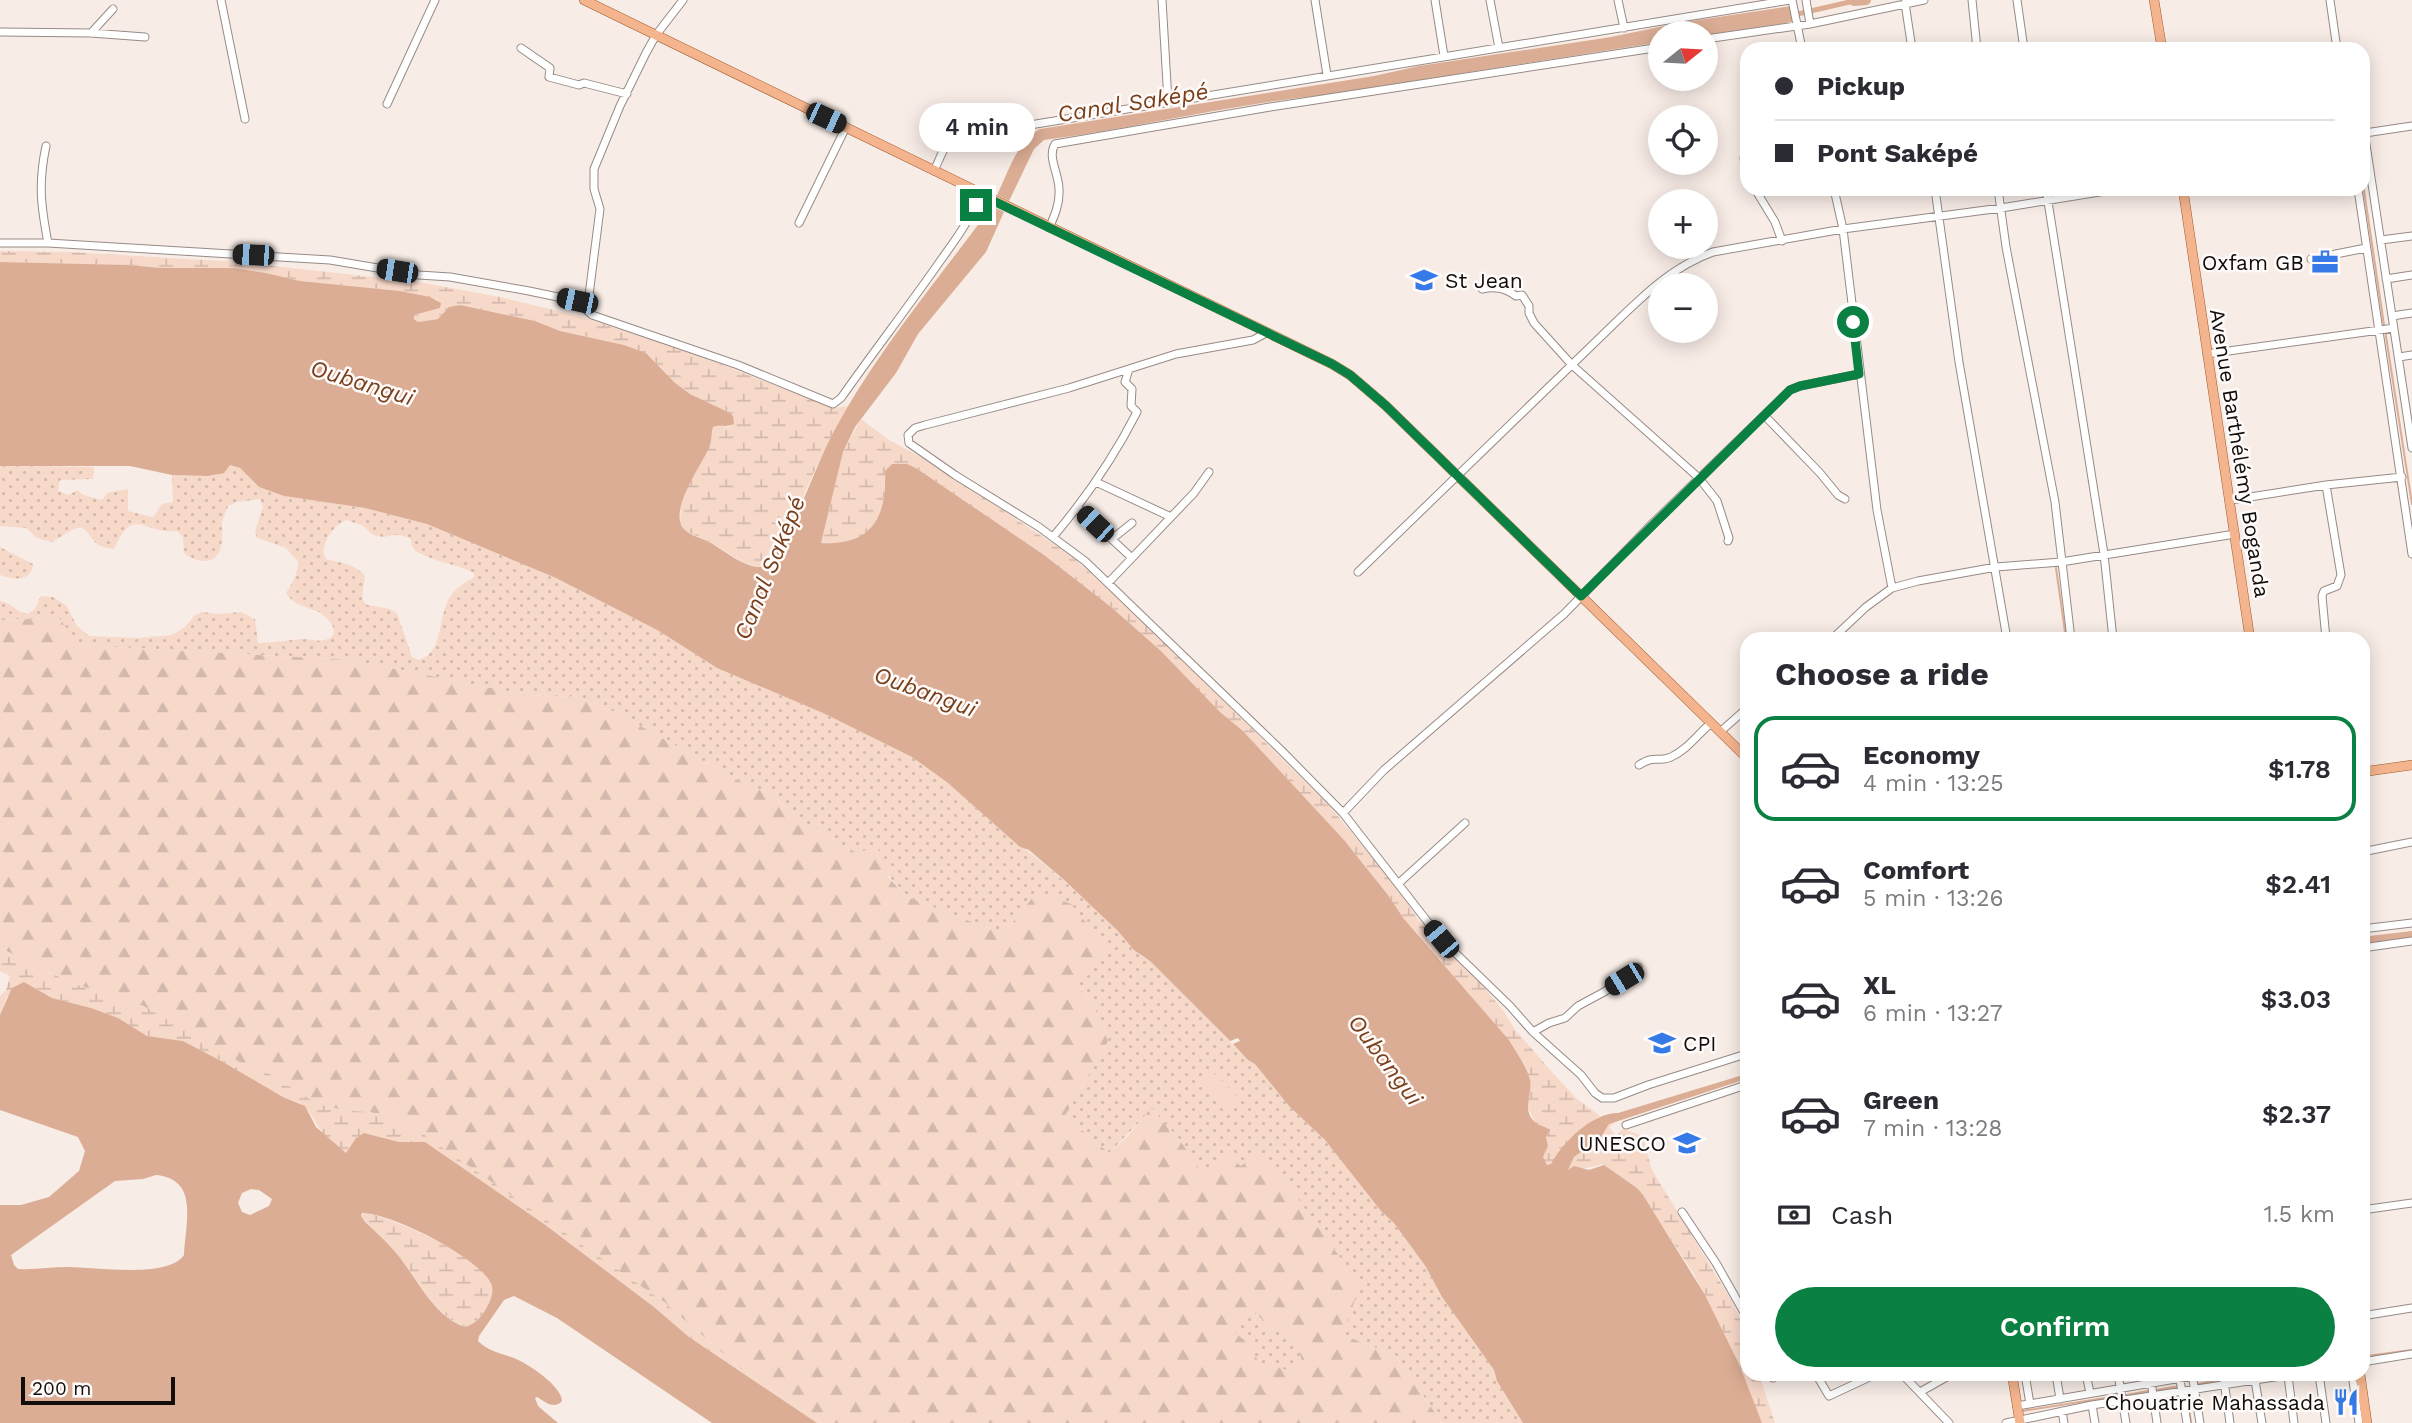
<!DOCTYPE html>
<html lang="en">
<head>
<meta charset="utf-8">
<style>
	:root { --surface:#fff; --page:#f7f7f7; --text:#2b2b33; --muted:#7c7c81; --line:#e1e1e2; --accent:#0b8043 }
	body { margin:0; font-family:"Work Sans",sans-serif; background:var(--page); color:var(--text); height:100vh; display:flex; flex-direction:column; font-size:26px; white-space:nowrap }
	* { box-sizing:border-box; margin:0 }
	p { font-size:23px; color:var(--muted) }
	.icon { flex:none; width:38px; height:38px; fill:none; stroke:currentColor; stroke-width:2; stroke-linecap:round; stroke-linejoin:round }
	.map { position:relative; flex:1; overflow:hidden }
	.drawer { position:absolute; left:1740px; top:632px; width:630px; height:749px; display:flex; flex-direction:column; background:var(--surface); border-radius:21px; box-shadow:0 4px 18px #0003 }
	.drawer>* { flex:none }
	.top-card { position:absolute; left:1740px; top:42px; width:630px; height:154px; border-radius:21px; box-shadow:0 4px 18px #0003; display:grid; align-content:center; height:154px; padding:0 35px; background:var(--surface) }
	.needle { width:46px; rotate:72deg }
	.fabs { position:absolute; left:1648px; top:21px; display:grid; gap:14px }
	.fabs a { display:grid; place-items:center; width:70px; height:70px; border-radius:50%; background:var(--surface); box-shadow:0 4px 18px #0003; font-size:35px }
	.scale { position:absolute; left:21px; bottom:18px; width:154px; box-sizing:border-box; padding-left:7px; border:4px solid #110d0b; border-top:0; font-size:19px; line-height:24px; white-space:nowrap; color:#110d0b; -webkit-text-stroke:5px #fefbfa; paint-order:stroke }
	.end { position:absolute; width:32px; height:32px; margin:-16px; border:9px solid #0b8043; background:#fff; box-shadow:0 0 0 4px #fff }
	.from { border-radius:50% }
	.bubble { position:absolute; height:49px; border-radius:24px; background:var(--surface); box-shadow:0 4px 18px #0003; font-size:23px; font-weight:600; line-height:49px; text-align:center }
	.car { position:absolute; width:21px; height:42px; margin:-21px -10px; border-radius:9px; box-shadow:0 0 5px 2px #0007; background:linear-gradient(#222 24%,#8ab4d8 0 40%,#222 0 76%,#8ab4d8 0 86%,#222 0) }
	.top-card b { display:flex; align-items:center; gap:24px; height:66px; font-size:26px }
	.top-card b+b { border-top:2px solid var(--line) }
	.top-card i { width:18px; height:18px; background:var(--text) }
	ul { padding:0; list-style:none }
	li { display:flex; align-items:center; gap:21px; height:105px; margin:0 14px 10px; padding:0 21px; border:4px solid transparent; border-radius:21px }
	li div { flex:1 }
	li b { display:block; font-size:26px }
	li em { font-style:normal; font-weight:600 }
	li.current { border-color:var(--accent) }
	li>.icon { width:63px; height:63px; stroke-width:1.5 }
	h2 { padding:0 35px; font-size:32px; line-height:84px }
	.pay { display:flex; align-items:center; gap:18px; height:77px; padding:0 35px; font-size:26px }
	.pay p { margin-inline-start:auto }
	.primary-button { display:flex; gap:14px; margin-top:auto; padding:14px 35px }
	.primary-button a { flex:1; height:80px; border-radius:42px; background:var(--accent); color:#fff; font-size:28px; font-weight:600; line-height:80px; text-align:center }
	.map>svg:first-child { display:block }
	.grass { fill:url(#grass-dots); fill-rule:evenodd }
	.forest { fill:url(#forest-firs); fill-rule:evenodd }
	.wetland { fill:url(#wetland-marsh) }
	.green { fill:#f7d9ca }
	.water { fill:#dbad94; fill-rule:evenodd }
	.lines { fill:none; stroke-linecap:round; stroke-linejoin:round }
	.stream { stroke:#dbad94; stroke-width:2 }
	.canal { stroke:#dbad94; stroke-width:5 }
	.river { stroke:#dbad94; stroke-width:10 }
	.minor-casing { stroke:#968b85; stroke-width:9 }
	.major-casing { stroke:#9f5a2f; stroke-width:10 }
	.minor { stroke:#fff; stroke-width:7 }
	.major { stroke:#f4b58e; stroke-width:9 }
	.route { stroke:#0b8043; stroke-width:9 }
	.labels { text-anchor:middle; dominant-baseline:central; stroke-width:5; stroke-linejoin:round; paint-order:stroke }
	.poi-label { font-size:21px; fill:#110d0b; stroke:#fefbfa; text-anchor:end }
	.street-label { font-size:21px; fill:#110d0b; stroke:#fefbfa }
	.water-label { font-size:23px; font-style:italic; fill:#793f1b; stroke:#fefbfa }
</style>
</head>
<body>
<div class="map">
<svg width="2412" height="1423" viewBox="0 0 2412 1423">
	<defs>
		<pattern id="grass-dots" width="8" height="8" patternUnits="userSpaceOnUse" patternTransform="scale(1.75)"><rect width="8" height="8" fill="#f7d9ca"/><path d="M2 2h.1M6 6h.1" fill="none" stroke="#d3b9ac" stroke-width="1.8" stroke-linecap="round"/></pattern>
		<pattern id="forest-firs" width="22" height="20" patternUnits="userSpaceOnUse" patternTransform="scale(1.75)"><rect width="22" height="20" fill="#f7d9ca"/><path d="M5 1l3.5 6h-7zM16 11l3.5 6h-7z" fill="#d3b9ac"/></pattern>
		<pattern id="wetland-marsh" width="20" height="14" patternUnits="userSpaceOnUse" patternTransform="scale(1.75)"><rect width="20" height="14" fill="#f7d9ca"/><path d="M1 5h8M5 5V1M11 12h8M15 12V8" fill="none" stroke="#d3b9ac"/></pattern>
	</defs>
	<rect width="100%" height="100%" fill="#f8ece6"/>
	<!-- grass -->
	<path class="grass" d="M230 465 240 468 259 487 284 496 365 508 427 524 556 578 659 631 717 668 823 713 912 757 948 783 1020 847C1032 849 1134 943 1142 956L1150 961 1240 1052 1255 1063 1289 1106 1325 1140 1381 1211 1394 1223 1426 1267 1442 1297 1494 1370 1497 1381 1523 1423H1442L1396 1356 1343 1335 1315 1223 1282 1177 1241 1166 1203 1175 1179 1139 1152 1109 1109 1153 1065 1116 1108 1041 1094 1007 1075 982 1038 891 1003 934 907 897 866 850 858 854 801 820 771 794 739 781 617 713 579 697 526 695 351 660 78 645 59 618 0 620V601C11 603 17 612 27 614L34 610 41 596 53 597 66 605 77 626 89 636 137 638 172 635 185 627 195 615 202 612 218 614 241 612 255 619 258 643C273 643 288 640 303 639 310 639 319 642 325 640 344 635 328 617 319 612 306 606 294 606 286 593L294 580 299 563 286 548 257 538 255 531 263 507 260 499 237 502 228 506C226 511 223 518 222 523 222 531 223 539 221 547 216 566 197 563 184 553L183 537 177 531C144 535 134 504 114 549 90 547 96 537 81 527L72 530 52 542 37 538 26 528 0 526V466L94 467 93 479 60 480 58 491 69 495 77 490 84 495 102 500 107 493 128 489V511L153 517 162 504 173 502 172 475 208 476ZM346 520C351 522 358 523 363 526 368 530 370 535 377 536 390 539 393 530 411 539 411 545 413 550 419 553 436 562 456 564 474 573V577C466 582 457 587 452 594 436 614 446 651 419 660L412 657 397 613 390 609 367 605 362 599 365 576C355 563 340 563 326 559L323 552C325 538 334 526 346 520Z
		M0 547 33 564C32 582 14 580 0 575Z
		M1255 1312 1273 1331 1282 1327 1298 1345 1302 1362 1293 1372 1271 1366 1262 1372 1251 1348 1235 1333 1244 1316Z"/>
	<!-- forest -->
	<path class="forest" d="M59 618 79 645 351 660 526 695 579 697 617 713 739 781 771 794 801 820 858 854 866 850 878 849 888 864V877L907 897 1003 934 1038 891 1071 904 1107 949 1075 982 1094 1007 1108 1041 1065 1116 1109 1153 1128 1136 1151 1108 1179 1139 1203 1174 1225 1154 1241 1166 1258 1153 1282 1177 1360 1285 1343 1335 1396 1356 1442 1423H822L743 1371 664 1302 384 1114 338 1109 318 1104 263 1070 243 1064 125 1009 117 997 74 984 0 948V620ZM1255 1312 1273 1331 1282 1327 1298 1345 1302 1362 1293 1372 1271 1365 1263 1371 1251 1347 1236 1333 1244 1316Z"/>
	<!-- wetland -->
	<path class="wetland" d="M0 251 70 252 238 262 418 282 495 296 579 316 692 353 833 408 848 406 824 450 779 550 766 565 758 567 744 563 710 542 685 531 680 523 681 506 688 486 710 446 713 427 719 425 729 427 734 424 728 412 690 394 674 382 646 353 624 345 560 331 535 321 460 305 449 307 438 319 418 322 414 319V315L440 308 438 300 400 291 300 281 266 273 234 268H161L129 265 0 262Z
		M861 419 889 440 929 461 1073 557 1175 652 1332 809 1398 889 1419 921 1476 978 1502 1009 1516 1031 1552 1072 1576 1098 1600 1116 1573 1138 1550 1165 1544 1163 1543 1157 1548 1146 1546 1137 1549 1132 1535 1122 1527 1105 1530 1080 1523 1062 1509 1040 1404 919 1388 895 1344 840 1243 731 1220 712 1161 651 1111 607 1044 555 916 468 907 464 885 471C886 501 881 536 844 543 837 544 828 543 821 543L843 452Z
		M0 948 74 984 118 997 125 1009 142 1005 243 1064 263 1070 318 1104 338 1109 384 1114 423 1134 664 1302 743 1371 822 1423H817L689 1337 654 1307 544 1224 425 1142H399L364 1133 356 1138 346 1153 323 1134 308 1110 300 1103 283 1097 223 1062 183 1041 147 1036 127 1024 91 1008 52 998 24 982 7 997 0 1015V996L6 990 10 976 0 971Z
		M1616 1122 1609 1127 1616 1136 1623 1129 1643 1136 1652 1170 1730 1298 1744 1326 1746 1335V1374H1759L1775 1423H1762L1740 1366 1694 1274 1637 1188 1602 1164C1589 1169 1579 1167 1567 1172L1574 1157 1589 1148 1609 1124Z
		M365 1212C393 1219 482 1256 491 1284 494 1292 492 1298 488 1305 483 1315 476 1323 465 1327 433 1315 418 1278 397 1254 388 1242 376 1232 365 1222L361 1216Z"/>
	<!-- green -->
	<path class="green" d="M1214 1073 1239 1098 1225 1112 1200 1084Z"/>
	<!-- water -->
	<path class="water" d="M1791 6 1794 22 1706 35 1661 33V42L1325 95C1231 104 1138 128 1044 140L1034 149 1009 201 997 195C1008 173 1018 139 1040 129L1374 76 1419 66 1611 37 1678 23Z
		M992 206 1004 212 986 252 918 334 896 373 855 427 843 452 821 543C872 546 887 517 885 471L892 464H907L916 468 1044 555 1111 607 1161 651 1220 712 1243 731 1344 840 1388 895 1404 919 1509 1040C1516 1052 1526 1065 1530 1080 1533 1093 1521 1110 1535 1122 1539 1126 1545 1126 1550 1130L1546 1137 1548 1146 1543 1157 1547 1165 1551 1164C1563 1142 1592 1113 1618 1113L1746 1074V1079L1609 1124 1599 1140 1574 1157 1568 1170 1574 1166 1589 1170 1604 1165 1637 1188 1643 1195 1705 1295 1740 1366 1762 1423H1523L1497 1381 1494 1370 1442 1297 1426 1267 1394 1223 1381 1211 1325 1140 1289 1106 1255 1064 1248 1060 1233 1044 1240 1041 1238 1038 1230 1041 1150 961 1134 950 1118 931 1063 879 1029 850 1020 847 948 783 912 757 823 713 717 668 659 631 556 578 427 524 365 508 284 496 259 487 240 468 230 465 224 473 208 476 172 475 130 466H0V262L129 265 161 268H234L266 273 300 281 400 291 430 297 441 303 440 308 414 315V319L418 322 438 319 449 307 460 305 535 321 560 331 624 345 646 353 674 382 690 394 728 412 733 416 734 424C726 428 720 424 713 427 711 434 712 441 709 448 702 464 666 514 685 530 691 536 702 538 709 542 721 548 751 574 766 565 784 554 815 470 826 447 869 360 935 284 992 206Z
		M24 982 52 998 91 1008 118 1018 147 1036 183 1041 223 1062 283 1097 305 1106 316 1127 346 1153 356 1138 364 1133 399 1142H425L544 1224 654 1307 689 1337 817 1423H712L557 1318 514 1296 504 1300 479 1336 478 1341C489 1352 501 1353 514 1358 527 1363 562 1386 562 1401 553 1410 546 1402 537 1397L535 1398 538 1406 558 1423H0V1205H21L49 1197 79 1171 85 1151 78 1137 0 1110V1015L12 988ZM156 1175C200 1179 185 1224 184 1255 168 1279 94 1267 68 1267 51 1267 35 1270 18 1269L14 1265 11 1255 115 1181 143 1179ZM251 1189 259 1190 272 1199 269 1206 250 1215 242 1212 238 1203 242 1193ZM362 1213C391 1213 473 1255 489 1280 495 1288 492 1297 488 1305 483 1315 476 1324 465 1327 433 1316 417 1278 397 1254 387 1242 376 1232 365 1222L361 1216Z"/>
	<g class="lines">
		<!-- stream -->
		<path class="stream" d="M1854 0V1
			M2362 177 2384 325
			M2385 330 2412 504
			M2056 568 2066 639
			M2367 1356 2412 1350
			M2228 1379 2250 1375
			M2197 1384 2219 1380
			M2156 1390 2180 1386
			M2187 1394 2191 1423
			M2126 1395 2148 1391
			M2022 1411 2118 1396"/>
		<!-- canal -->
		<path class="canal" d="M1793 15 1854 1"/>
		<!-- river -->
		<path class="river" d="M1854 1 1866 0
			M2362 942 2412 936"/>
		<defs>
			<path id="minor" d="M221 0 245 119
				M1162 0 1168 101
				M1315 0 1327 75
				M1435 0 1444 56
				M1490 0 1499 48
				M1618 0 1624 28
				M1792 0 1802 49
				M1806 0 1810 24
				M1972 0 1977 49
				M2017 0 2024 49
				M2330 0 2337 49
				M1905 3 1912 49
				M0 32 91 33 145 37
				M91 33 113 9
				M1706 39 1810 24 1924 0
				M521 48 550 68 549 77 579 85 584 83 627 94
				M387 104 435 0
				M2362 118 2412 448
				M2365 133 2412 126
				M46 146C38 184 41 206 48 243
				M1746 155 1744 158 1746 173
				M934 171C939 160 944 147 951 136 969 107 1004 109 1030 125L1790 0
				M1755 189 1775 222 1782 241
				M1834 189 1843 229 1877 510 1892 588
				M1935 189 1959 362 2007 639
				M1998 189 2006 247 2055 502 2071 639
				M2046 189 2104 554 2113 639
				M2358 189 2412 554
				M799 223 846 127
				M1049 228C1055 215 1060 203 1059 189 1059 174 1047 157 1055 144L1270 107 1661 47
				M2381 240 2412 236
				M0 243H48L330 260 419 275 450 277 529 291 577 301 592 315 738 365 833 404 841 398C872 354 905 311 936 267 952 244 971 221 979 194
				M2311 259 2366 248
				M2386 279 2412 275
				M1482 289C1495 286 1505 288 1516 296L1522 295 1529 306V313L1534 323 1572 365 1699 478 1717 501 1729 538 1728 541
				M577 301 589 295 600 209 594 189V169L620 106 646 53 656 35 683 0
				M2392 316 2412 313
				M1266 333 1253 340 1176 354 1069 388 925 425 915 428 908 435 909 443 955 475 1039 527 1085 561 1281 750 1343 813 1441 939 1510 1006 1533 1032 1581 1075 1595 1093 1602 1098H1614L1648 1085 1746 1054
				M2207 354 2394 328
				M2399 357 2412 355
				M1765 416 1820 473 1838 495 1845 499
				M1096 482 1171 517
				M2231 500 2326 485 2402 477
				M1078 508 1132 558
				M1053 537C1086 498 1114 457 1137 412L1131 406 1132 389 1125 382 1129 369
				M1112 539 1132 523
				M1358 572 1617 321C1646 293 1674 266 1713 252L1843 229 2001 208 2118 189
				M1108 583 1194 493 1209 472
				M1832 639 1866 607 1892 588 1918 581 1996 567 2061 562 2235 534
				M2326 639 2322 596 2324 591 2337 586 2341 575 2326 485
				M1720 732 1746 709
				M1639 765C1656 754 1659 763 1671 757 1687 750 1698 734 1711 723
				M1343 813 1384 770 1564 614 1653 523 1790 390 1800 386 1859 374
				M2362 852 2412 842
				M1399 883 1465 823
				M2362 929 2412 923
				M2362 948 2412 941
				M1533 1032 1549 1023 1565 1018 1578 1006 1604 992 1638 967
				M1626 1125 1746 1085
				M2362 1210 2412 1203
				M1682 1212 1716 1263 1746 1316
				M2362 1313 2368 1315 2412 1308
				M2362 1362 2412 1354
				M1770 1374 1773 1378
				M1816 1374 1829 1396 1876 1374
				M1902 1374 1949 1423
				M2025 1374 2030 1404
				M2056 1374 2060 1399
				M2086 1374 2090 1393
				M2118 1374 2126 1423
				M2150 1374 2157 1423
				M2179 1374 2187 1423
				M2192 1374 2200 1423
				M2223 1374 2230 1423
				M2254 1374 2262 1423
				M2319 1374 2326 1423
				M2352 1374 2359 1423
				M2288 1376 2294 1423
				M1920 1392 1952 1374
				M2092 1405 2095 1423
				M2017 1406 2205 1374
				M2062 1411 2064 1423
				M2006 1423 2092 1405 2295 1374"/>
			<path id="major" d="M584 0 1332 364 1350 375 1385 405 1746 757
				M2154 0 2162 49
				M2183 189 2250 639
				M2362 772 2412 765
				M2012 1374 2020 1423
				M2360 1374 2367 1423"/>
		</defs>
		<!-- minor casing -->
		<use href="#minor" class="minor-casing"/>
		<!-- major casing -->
		<use href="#major" class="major-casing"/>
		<!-- minor -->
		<use href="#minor" class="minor"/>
		<!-- major -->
		<use href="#major" class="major"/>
	</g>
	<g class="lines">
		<!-- route -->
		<path class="route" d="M976 205 979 194 1332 364 1350 375 1385 405 1581 596 1790 390 1800 386 1859 374 1853 322"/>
	</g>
	<!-- icons -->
	<defs>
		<symbol id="office-bare" viewBox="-9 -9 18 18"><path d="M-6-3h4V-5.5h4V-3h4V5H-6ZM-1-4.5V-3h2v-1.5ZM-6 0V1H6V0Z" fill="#357ae7" stroke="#fefbfa" stroke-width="2.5" paint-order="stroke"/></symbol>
		<symbol id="school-bare" viewBox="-9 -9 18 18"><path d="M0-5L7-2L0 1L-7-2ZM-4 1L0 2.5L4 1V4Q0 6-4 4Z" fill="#357ae7" stroke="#fefbfa" stroke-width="2.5" paint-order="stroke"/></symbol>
		<symbol id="restaurant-bare" viewBox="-9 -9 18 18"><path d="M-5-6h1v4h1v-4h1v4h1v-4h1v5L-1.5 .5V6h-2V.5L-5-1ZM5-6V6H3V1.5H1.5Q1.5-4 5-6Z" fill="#357ae7" stroke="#fefbfa" stroke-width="2.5" paint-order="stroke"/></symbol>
	</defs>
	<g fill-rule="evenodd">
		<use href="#office-bare" x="2306" y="243" width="38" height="38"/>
		<use href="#school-bare" x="1405" y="261" width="38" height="38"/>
		<use href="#school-bare" x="1643" y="1024" width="38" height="38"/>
		<use href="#school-bare" x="1668" y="1124" width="38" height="38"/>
		<use href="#restaurant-bare" x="2327" y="1383" width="38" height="38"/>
	</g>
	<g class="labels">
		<!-- poi labels -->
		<g class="poi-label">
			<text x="2304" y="262">Oxfam GB</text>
			<text x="1445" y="280" text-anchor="start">St Jean</text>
			<text x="1683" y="1043" text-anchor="start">CPI</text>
			<text x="1666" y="1143">UNESCO</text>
			<text x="2325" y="1402">Chouatrie Mahassada</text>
		</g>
		<!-- street labels -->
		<g class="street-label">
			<text transform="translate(2240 453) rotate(81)">Avenue Barthélémy Boganda</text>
		</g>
		<!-- water labels -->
		<g class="water-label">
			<text transform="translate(1133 103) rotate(-9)">Canal Saképé</text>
			<text transform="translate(362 383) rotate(17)">Oubangui</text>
			<text transform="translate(770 568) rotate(-68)">Canal Saképé</text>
			<text transform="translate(925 692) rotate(20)">Oubangui</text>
			<text transform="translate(1385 1060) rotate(53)">Oubangui</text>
		</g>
	</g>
</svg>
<div class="fabs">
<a><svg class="needle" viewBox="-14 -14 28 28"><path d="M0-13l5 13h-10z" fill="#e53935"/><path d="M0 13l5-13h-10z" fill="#7c7c81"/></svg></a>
<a><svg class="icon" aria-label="locate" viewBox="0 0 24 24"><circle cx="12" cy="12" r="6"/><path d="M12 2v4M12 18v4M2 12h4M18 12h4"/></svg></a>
<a>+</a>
<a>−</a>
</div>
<div class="scale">200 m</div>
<i class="end from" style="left:1853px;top:322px"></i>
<i class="end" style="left:976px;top:205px"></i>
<div class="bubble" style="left:919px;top:103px;width:116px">4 min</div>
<i class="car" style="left:826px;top:118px;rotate:115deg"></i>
<i class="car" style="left:253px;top:255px;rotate:272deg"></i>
<i class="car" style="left:397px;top:271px;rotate:279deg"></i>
<i class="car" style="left:577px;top:301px;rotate:282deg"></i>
<i class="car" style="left:1095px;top:524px;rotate:313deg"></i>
<i class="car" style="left:1441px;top:939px;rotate:320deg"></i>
<i class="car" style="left:1624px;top:979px;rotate:239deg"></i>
<div class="top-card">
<b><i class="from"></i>Pickup</b>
<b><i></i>Pont Saképé</b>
</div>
<section class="drawer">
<h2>Choose a ride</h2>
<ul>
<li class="current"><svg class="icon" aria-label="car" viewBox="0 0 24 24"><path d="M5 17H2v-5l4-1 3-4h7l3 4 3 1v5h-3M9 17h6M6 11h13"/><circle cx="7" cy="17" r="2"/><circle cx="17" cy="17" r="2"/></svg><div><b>Economy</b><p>4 min · 13:25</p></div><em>$1.78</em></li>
<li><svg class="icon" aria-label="car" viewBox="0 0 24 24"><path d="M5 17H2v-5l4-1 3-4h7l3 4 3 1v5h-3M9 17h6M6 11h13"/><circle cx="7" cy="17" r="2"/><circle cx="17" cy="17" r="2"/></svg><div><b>Comfort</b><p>5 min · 13:26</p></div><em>$2.41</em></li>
<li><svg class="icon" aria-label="car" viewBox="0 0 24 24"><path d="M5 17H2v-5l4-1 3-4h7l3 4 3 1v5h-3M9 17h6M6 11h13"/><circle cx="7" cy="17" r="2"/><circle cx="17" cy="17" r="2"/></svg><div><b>XL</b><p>6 min · 13:27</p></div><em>$3.03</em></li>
<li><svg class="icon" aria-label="car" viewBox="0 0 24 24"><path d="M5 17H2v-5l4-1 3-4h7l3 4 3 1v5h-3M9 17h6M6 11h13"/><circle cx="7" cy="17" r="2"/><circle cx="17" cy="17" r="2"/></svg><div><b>Green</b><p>7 min · 13:28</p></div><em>$2.37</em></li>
</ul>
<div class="pay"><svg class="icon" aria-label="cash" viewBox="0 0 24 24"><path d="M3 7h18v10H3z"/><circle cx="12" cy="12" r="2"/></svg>Cash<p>1.5 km</p></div>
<div class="primary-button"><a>Confirm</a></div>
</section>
</div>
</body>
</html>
